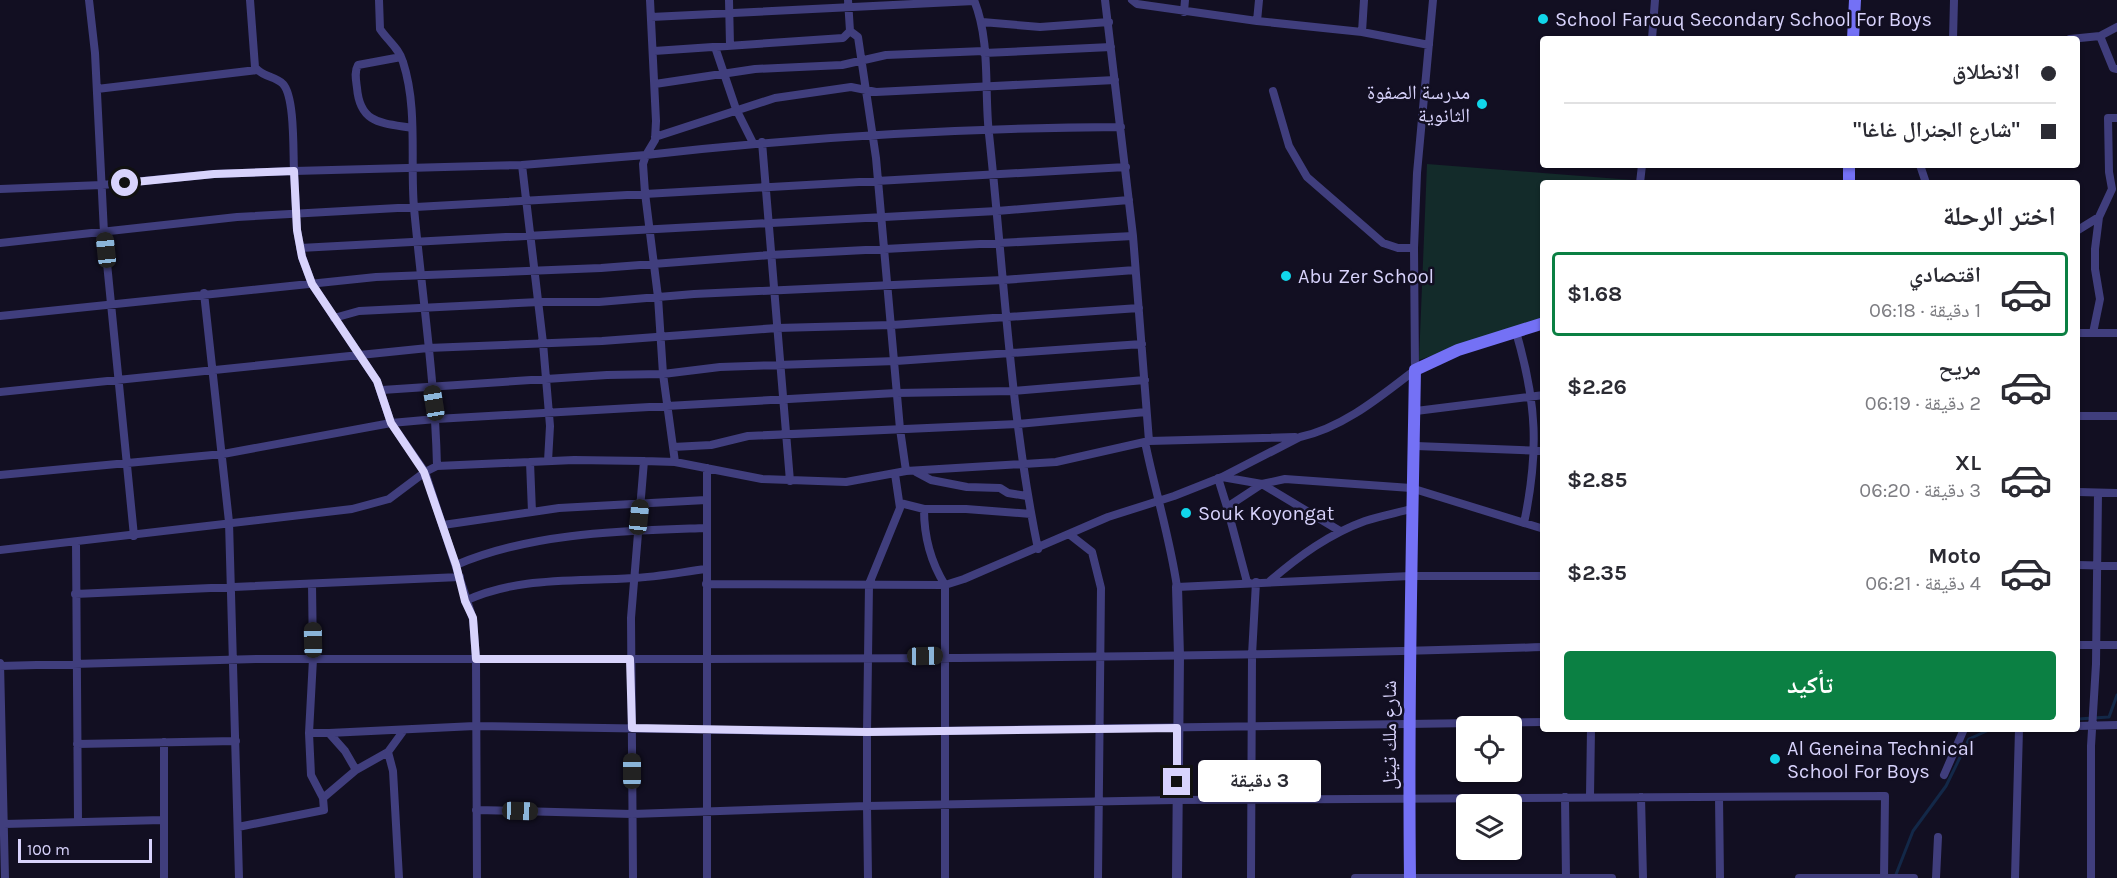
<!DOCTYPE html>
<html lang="ar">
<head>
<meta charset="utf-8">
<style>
	:root { --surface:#fff; --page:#f2f2f3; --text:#2b2b33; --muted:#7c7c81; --line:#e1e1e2; --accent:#0b8043 }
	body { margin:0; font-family:Karla,"Noto Naskh Arabic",sans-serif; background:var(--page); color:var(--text); direction:rtl; height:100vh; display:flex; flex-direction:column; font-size:22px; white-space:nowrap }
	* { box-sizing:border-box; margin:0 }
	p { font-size:20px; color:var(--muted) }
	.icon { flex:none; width:33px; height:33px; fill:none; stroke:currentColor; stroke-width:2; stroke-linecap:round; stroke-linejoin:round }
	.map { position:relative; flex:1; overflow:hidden; direction:ltr }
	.details { position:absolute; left:1540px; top:180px; width:540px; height:552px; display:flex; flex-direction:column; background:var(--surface); border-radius:6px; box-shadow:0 2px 4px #0004; direction:rtl }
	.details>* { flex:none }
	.banner { position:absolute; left:1540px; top:36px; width:540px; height:132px; border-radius:6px; box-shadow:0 2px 4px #0004; direction:rtl; display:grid; align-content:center; height:132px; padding:0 24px; background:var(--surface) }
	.controls { position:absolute; left:1456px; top:716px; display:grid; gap:12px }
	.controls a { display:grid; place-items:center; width:66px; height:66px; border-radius:6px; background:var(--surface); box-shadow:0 2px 4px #0004; font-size:30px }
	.scale { position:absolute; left:18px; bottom:15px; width:134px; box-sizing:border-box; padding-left:6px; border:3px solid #d8d3fc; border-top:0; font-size:16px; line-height:21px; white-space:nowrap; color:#d8d3fc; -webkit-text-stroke:4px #120f22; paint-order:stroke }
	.end { position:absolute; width:27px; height:27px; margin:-14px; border:8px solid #d8d3fc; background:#111; box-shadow:0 0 0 3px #111 }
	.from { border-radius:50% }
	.bubble { position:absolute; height:42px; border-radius:6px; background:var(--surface); box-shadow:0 2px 4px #0004; font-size:20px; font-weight:700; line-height:42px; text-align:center; direction:rtl }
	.car { position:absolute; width:18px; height:36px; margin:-18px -9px; border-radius:8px; box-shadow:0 0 4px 2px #0007; background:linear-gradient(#222 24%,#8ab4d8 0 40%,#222 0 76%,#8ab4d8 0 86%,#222 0) }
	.banner b { display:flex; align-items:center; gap:21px; height:57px; font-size:22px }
	.banner b+b { border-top:2px solid var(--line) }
	.banner i { width:15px; height:15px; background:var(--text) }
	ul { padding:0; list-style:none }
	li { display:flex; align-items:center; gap:18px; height:84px; margin:0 12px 9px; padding:0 12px; border:3px solid transparent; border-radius:6px }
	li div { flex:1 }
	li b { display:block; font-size:22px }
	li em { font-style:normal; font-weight:700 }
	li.current { border-color:var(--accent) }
	li>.icon { width:54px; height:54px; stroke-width:1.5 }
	h2 { padding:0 24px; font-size:27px; line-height:72px }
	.button { display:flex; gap:12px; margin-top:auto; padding:12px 24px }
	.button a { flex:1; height:69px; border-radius:6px; background:var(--accent); color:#fff; font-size:24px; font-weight:700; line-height:69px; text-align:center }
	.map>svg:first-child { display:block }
	.green { fill:#132b2a }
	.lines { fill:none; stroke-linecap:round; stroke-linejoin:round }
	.stream { stroke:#132848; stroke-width:3 }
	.minor { stroke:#403e7d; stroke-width:8 }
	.tertiary { stroke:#403e7d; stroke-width:10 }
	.secondary { stroke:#7471f5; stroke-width:12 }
	.route { stroke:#d8d3fc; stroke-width:8 }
	.poi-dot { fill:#11d6ea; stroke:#120f22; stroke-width:2 }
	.labels { text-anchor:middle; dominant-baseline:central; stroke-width:5; stroke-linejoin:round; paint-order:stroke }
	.poi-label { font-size:20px; fill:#d8d3fc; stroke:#120f22; text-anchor:start }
	.street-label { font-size:20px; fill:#d8d3fc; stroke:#120f22 }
</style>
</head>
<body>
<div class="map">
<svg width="2117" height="878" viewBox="0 0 2117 878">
	<rect width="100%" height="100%" fill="#120f22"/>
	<!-- green -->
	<path class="green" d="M1427 164 1632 180V183H1544L1543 319 1419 360Z"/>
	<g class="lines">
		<!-- stream -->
		<path class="stream" d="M2078 719 2109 717 2117 695
			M1895 877 1913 831 1946 786 1969 739 1991 729"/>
		<!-- minor -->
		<path class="minor" d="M89 0 95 53 104 233 134 536
			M379 0 380 29C388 41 399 48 403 62 418 108 410 161 414 208 422 294 435 380 437 466
			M650 0 656 121 655 140 646 155 522 165 294 171 297 230 302 257 312 284 377 381 391 423 425 472 473 619 476 659C832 659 1188 659 1544 647
			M729 0 730 45
			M974 0C991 42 984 90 989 134 1004 273 1010 413 1038 549
			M1132 0 1137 4 1257 21 1362 32 1429 45
			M1184 12 1185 0
			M651 17 974 1
			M1257 21 1259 0
			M982 22 1040 27 1109 22
			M850 31 858 37 876 158 900 429 906 471
			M1362 32 1364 0
			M2100 36 2117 27
			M1652 39 1655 0
			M1953 39 1954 0
			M2070 39 2100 36 2113 68 2117 69
			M715 47 736 109 753 143
			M654 51 843 38 850 31 848 0
			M984 53 1111 47
			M401 57 358 65C354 72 356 80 357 88 360 124 382 123 412 128
			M655 84 755 69 842 65 886 55 984 51
			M97 89 257 70
			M1273 91 1289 146 1307 177 1383 243 1398 248H1414
			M655 137 775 98 851 87 876 92 1115 80
			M762 142 790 481
			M522 165 543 343 550 426 548 461
			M1920 165 1926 183
			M1640 183 1642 165
			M0 189 102 185 214 174 294 171C293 152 295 97 283 84 275 76 262 77 255 67L250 0
			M2078 230 2099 217
			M0 243 237 217 1126 167
			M300 248 997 211 1129 200
			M204 293 229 522 239 878
			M0 316 376 277 601 268 770 255 1133 236
			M334 318 359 311 539 302H599L694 294 1003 280 1135 270
			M1516 332C1537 403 1539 452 1524 523
			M2078 333H2117
			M2093 333 2100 299 2095 269V249L2099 217 2112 189 2109 172 2108 118H2117
			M382 390 607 375 663 374 720 367 896 361 1142 344
			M0 392 428 348 602 341 777 328 892 325 1139 308
			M1416 411 1544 395
			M2078 416H2117
			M1149 441 1295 437
			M1145 442C1155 491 1170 538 1177 587L1410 576H1544
			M1416 446 1544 451
			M673 447 711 445 748 436 1018 424 1146 412
			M675 462 663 374 658 297 645 193 643 164 646 155C804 137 962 128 1121 127
			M707 468V878
			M916 472 931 480 967 487 1000 488 1008 493 1027 496
			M0 475 223 454 391 423 436 419 896 393 1014 391 1145 380
			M1222 477 1262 484 1285 479 1411 488 1544 529
			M1218 478 1227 507
			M2078 492 2117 493
			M900 503 924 509C924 537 930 561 945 585V878
			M924 509H966L1031 514
			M532 512 559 508 706 500
			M443 525 532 512 530 462
			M1069 534 1092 552 1101 588 1098 878
			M76 543 78 821
			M0 550 352 509 389 499 425 472 437 466 574 460 644 461 675 462 762 479 846 482 906 471 1056 462 1149 441 1133 236 1105 0
			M456 565C533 532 623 531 706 528
			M2078 565 2117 566
			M1270 581C1299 556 1329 534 1365 521 1380 516 1396 513 1411 509
			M1247 582 1227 507 1262 484 1340 531
			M312 584 313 659 309 733H329L345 751 356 770
			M706 584 945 585 964 579 1108 517 1174 496 1222 477 1300 437C1343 428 1381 396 1415 370L1414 248 1417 173 1433 0
			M75 594 460 577
			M465 601C518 576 577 582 633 578 657 577 682 572 706 569
			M2078 645H2117
			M0 663 5 878
			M0 666 258 659H476L477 878
			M1544 722 867 732V806L1176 800 1885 796 1884 878
			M2078 726 2117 725
			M309 733 311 775 323 798
			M329 733 475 726 867 732 869 584 900 508 895 474
			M77 744 236 741
			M388 752 393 771 399 878
			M1944 775 1964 729
			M1590 796 1591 729
			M1565 797 1566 878
			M1641 797 1643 878
			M1719 797 1720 878
			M476 810 632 814 867 806 868 878
			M4 824 163 820
			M238 827 324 810 323 798 356 770 388 752 404 730
			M164 878V742
			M633 878 631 618 644 461
			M1251 878 1252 655 1256 582
			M1355 878H1612
			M1799 878H1914
			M1936 878 1938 837
			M2015 878 2019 729
			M2091 878V746L2096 664 2098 493"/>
		<!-- tertiary -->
		<path class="tertiary" d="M1177 587 1179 656 1177 878"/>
		<!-- secondary -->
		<path class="secondary" d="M1853 39 1855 0
			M1849 165V183
			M1410 878C1408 709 1412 539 1415 370L1458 350 1544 323"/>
	</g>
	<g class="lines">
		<!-- route -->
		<path class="route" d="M125 183 214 174 294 171 297 230 302 257 312 284 377 381 391 423 424 472 456 565 465 601 473 618 476 659H630L632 728 867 732 1177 728V782"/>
	</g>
	<!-- markers -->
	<g class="poi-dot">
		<circle cx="1543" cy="19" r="6"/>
		<circle cx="1482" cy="104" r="6"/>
		<circle cx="1286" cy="276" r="6"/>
		<circle cx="1186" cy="513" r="6"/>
		<circle cx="1775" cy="759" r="6"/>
	</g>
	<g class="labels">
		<!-- poi labels -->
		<g class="poi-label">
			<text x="1555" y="19">School Farouq Secondary School For Boys</text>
			<text x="1470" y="92" text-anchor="end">مدرسة الصفوة<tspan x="1470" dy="23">الثانوية</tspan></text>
			<text x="1298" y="276">Abu Zer School</text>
			<text x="1198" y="513">Souk Koyongat</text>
			<text x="1787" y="748">Al Geneina Technical<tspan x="1787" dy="23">School For Boys</tspan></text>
		</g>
		<!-- street labels -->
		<g class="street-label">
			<text transform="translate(1389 735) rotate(-90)">شارع ملك تيتل</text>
		</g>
	</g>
</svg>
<div class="controls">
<a><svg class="icon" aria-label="locate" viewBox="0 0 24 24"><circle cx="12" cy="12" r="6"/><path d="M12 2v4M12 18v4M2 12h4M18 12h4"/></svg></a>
<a><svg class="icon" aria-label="layers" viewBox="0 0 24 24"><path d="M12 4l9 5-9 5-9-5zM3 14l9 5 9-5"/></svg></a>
</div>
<div class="scale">100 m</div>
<i class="end from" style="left:125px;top:183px"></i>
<i class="end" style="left:1177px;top:782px"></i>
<div class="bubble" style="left:1198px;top:760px;width:123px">3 دقيقة</div>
<i class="car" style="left:106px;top:250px;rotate:354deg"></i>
<i class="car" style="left:434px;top:403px;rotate:351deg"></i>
<i class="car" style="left:639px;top:517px;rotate:6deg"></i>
<i class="car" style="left:313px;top:640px;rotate:359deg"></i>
<i class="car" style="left:925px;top:656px;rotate:89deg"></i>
<i class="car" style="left:632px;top:771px;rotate:0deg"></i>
<i class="car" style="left:520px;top:811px;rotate:92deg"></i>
<div class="banner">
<b><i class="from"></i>الانطلاق</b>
<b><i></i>&quot;شارع الجنرال غاغا&quot;</b>
</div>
<section class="details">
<h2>اختر الرحلة</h2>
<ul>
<li class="current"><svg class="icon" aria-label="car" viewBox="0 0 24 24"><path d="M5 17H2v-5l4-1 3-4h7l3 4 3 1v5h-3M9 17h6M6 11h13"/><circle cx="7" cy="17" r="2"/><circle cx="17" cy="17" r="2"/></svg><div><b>اقتصادي</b><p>1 دقيقة · 06:18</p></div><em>$1.68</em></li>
<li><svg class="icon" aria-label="car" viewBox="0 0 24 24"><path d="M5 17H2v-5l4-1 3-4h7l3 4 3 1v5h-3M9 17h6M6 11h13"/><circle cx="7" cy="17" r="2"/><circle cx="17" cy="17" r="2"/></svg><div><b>مريح</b><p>2 دقيقة · 06:19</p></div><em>$2.26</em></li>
<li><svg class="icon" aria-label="car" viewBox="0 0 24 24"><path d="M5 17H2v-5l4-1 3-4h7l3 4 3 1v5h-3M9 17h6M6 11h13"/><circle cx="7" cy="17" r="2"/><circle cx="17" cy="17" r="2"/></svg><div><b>XL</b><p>3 دقيقة · 06:20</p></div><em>$2.85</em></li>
<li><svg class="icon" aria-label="car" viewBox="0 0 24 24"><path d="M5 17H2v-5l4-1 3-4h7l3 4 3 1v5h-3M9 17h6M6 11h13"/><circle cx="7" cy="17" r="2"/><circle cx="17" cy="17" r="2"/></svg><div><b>Moto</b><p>4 دقيقة · 06:21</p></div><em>$2.35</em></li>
</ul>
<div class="button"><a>تأكيد</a></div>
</section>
</div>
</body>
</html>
